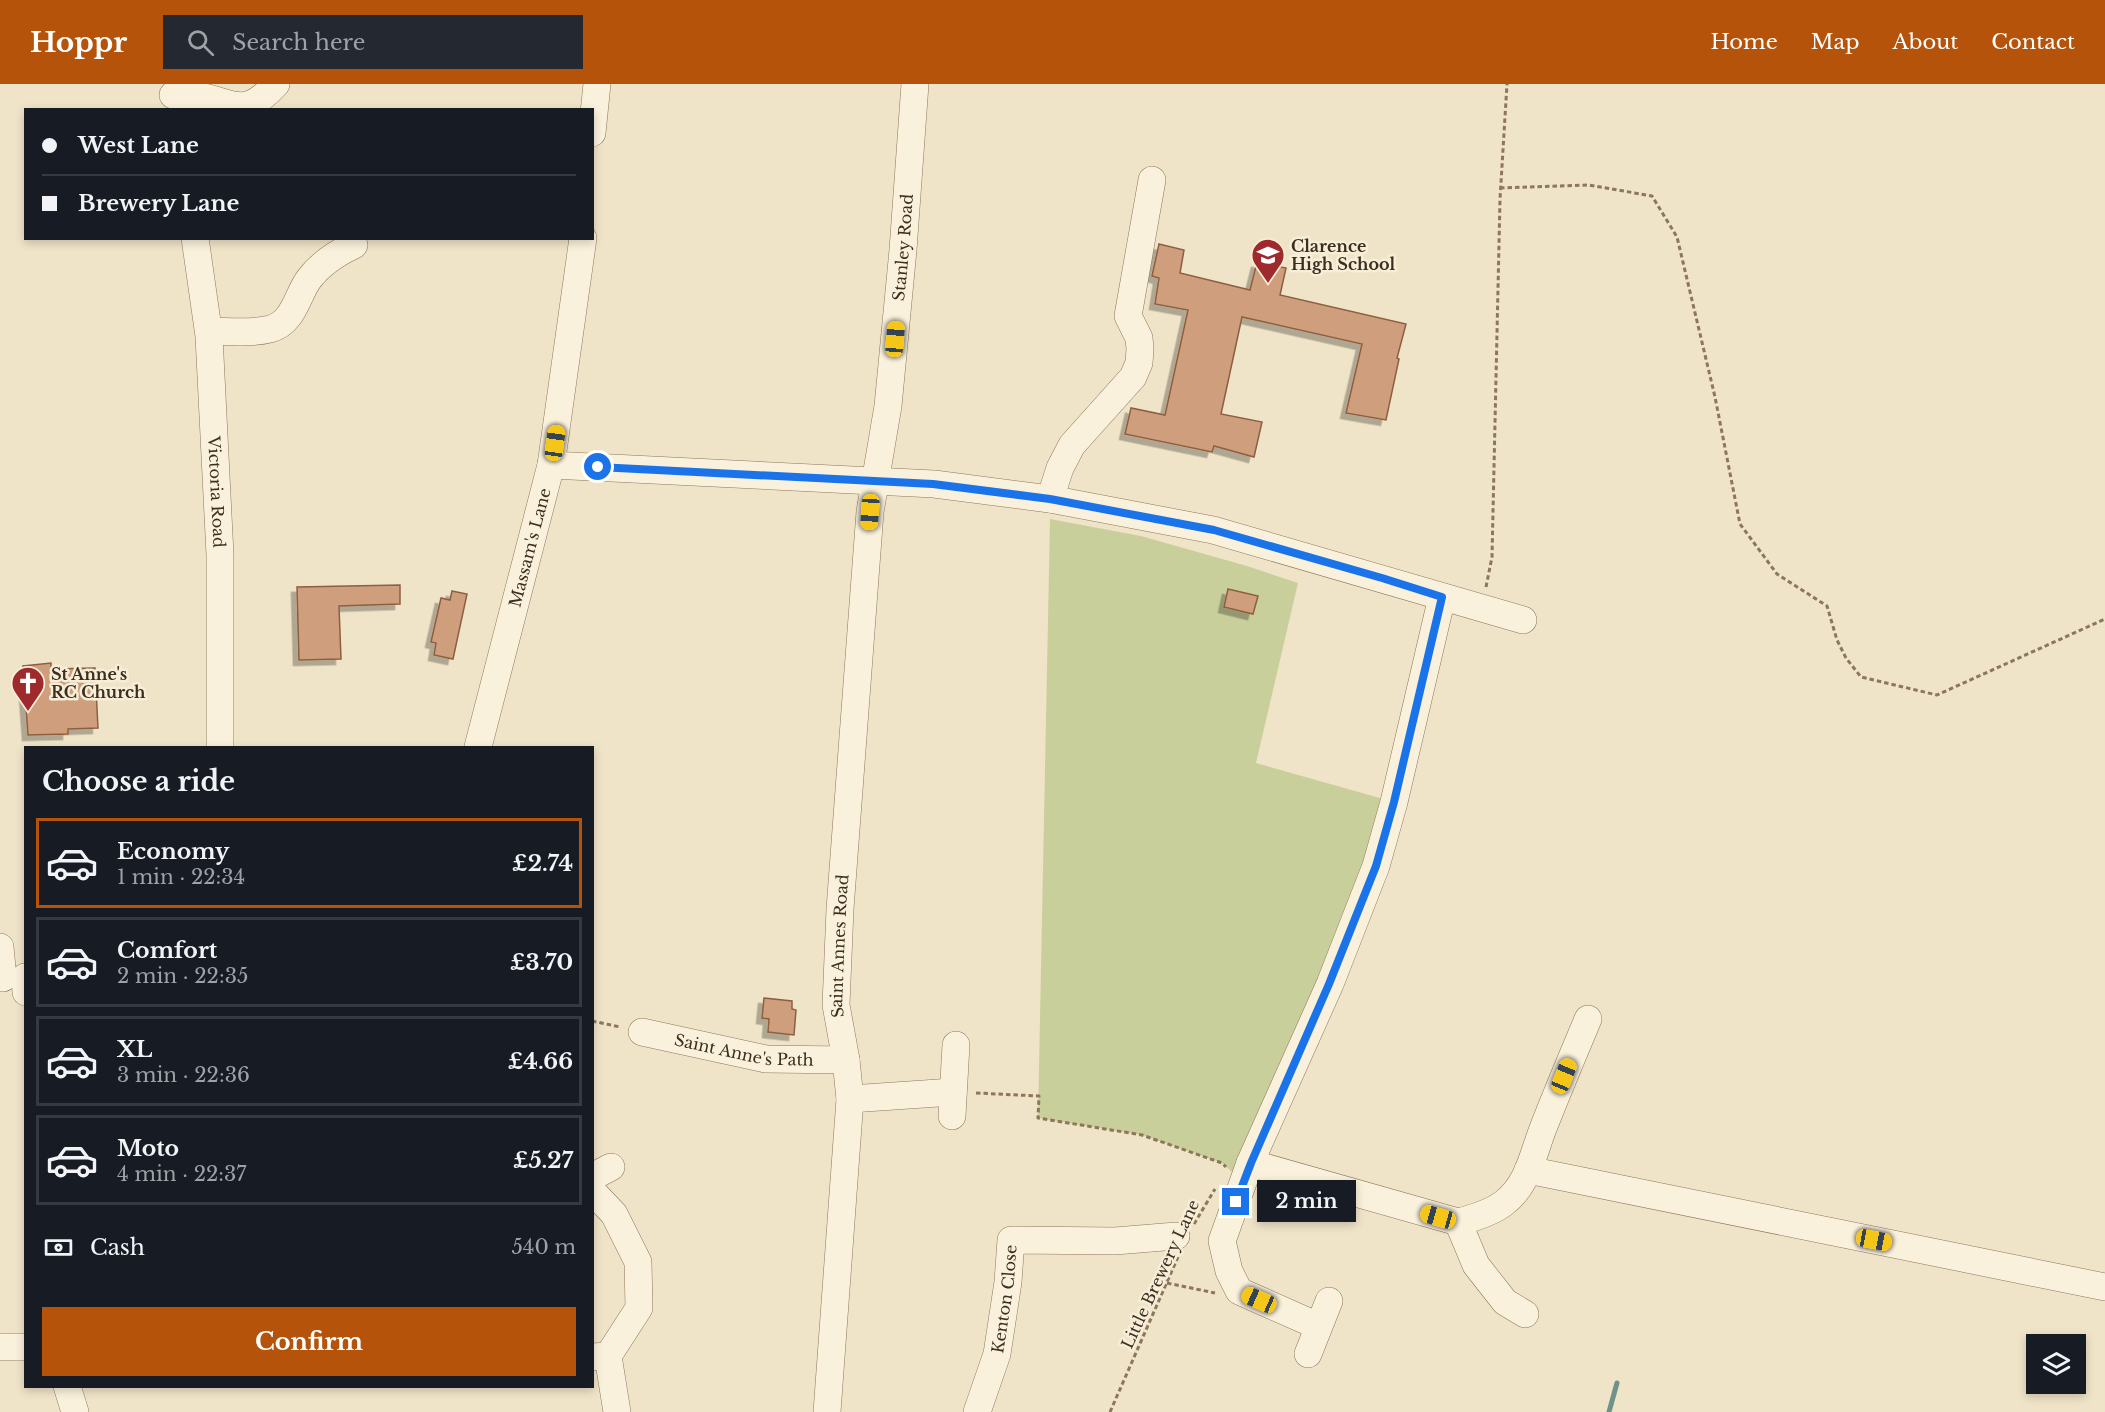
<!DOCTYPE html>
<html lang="en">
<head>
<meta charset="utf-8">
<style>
	:root { --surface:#171b24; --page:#242831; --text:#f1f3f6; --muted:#9ea1a6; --line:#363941; --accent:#b45309 }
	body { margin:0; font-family:"Libre Baskerville",serif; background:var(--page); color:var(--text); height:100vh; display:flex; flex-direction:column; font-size:22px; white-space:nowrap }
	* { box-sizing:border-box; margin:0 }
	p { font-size:20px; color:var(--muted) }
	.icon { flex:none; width:33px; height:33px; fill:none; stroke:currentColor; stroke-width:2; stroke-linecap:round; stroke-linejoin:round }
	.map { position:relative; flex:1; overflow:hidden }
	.drawer { position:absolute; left:24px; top:662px; width:570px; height:642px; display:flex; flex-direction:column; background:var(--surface); border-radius:0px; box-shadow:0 3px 9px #0003 }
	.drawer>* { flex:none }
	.banner { position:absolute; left:24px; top:24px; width:570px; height:132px; border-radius:0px; box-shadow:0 3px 9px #0003; display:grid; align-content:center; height:132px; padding:0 18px; background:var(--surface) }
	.fabs { position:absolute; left:2026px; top:1250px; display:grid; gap:12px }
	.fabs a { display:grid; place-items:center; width:60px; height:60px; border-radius:0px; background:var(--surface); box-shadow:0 3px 9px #0003; font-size:30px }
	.end { position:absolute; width:27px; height:27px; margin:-14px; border:8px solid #1a73e8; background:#fff; box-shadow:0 0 0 3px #fff }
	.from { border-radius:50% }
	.bubble { position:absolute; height:42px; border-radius:0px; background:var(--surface); box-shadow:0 3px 9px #0003; font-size:20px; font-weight:800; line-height:42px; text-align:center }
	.car { position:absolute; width:18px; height:36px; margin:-18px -9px; border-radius:8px; box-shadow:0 0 4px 2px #0007; background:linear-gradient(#f5c518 24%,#345 0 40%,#f5c518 0 76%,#345 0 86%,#f5c518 0) }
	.banner b { display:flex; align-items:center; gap:21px; height:57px; font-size:22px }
	.banner b+b { border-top:2px solid var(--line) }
	.banner i { width:15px; height:15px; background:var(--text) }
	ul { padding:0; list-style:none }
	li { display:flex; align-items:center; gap:18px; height:90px; margin:0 12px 9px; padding:0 6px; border:3px solid var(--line); border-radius:0px }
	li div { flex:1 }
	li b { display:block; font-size:22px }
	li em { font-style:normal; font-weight:800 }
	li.active { border-color:var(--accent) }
	li>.icon { width:54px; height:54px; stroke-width:1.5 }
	h2 { padding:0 18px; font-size:27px; line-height:72px }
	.pay { display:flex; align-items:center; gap:15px; height:66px; padding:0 18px; font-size:22px }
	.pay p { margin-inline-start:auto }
	.cta { display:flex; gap:12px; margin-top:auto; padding:12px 18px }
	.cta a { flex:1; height:69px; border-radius:0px; background:var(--accent); color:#fff; font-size:24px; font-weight:800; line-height:69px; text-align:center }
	header { display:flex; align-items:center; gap:36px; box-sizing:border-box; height:84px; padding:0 30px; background:var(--accent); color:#fff }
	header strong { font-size:28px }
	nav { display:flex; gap:33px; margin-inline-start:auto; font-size:21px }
	.search { width:420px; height:54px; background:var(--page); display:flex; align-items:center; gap:15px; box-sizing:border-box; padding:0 21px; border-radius:0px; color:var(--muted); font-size:22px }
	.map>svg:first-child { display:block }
	.green { fill:#c9cf9b }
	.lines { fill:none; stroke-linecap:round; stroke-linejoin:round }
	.stream { stroke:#6f938a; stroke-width:5 }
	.building { fill:#cf9f7d; stroke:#8d5f41; stroke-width:1.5; filter:url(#shadow) }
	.minor-casing { stroke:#8d765c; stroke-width:28 }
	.path { stroke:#8d765c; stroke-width:3; stroke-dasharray:4.5 3; stroke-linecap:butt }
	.minor { stroke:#faf1dc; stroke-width:27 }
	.route { stroke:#1a73e8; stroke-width:8 }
	.labels { text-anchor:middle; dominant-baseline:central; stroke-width:5; stroke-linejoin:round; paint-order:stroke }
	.poi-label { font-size:16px; font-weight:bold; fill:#3d2e20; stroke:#f7eed8; text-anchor:start }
	.street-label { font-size:16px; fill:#3d2e20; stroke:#f7eed8 }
</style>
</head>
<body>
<header>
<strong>Hoppr</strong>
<div class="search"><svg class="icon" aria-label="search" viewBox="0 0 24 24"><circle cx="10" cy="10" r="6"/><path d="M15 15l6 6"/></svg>Search here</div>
<nav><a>Home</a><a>Map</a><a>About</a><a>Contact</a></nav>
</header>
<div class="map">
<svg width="2105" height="1328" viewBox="0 0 2105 1328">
	<defs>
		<filter id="shadow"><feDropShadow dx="-5.5" dy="5.5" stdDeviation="0" flood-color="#0004"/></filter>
	</defs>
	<rect width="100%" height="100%" fill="#f0e4c8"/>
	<!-- green -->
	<path class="green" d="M1050 435 1141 452 1247 482 1298 499 1256 679 1394 718 1250 1079 1232 1088 1222 1079 1142 1051 1038 1034Z"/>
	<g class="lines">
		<!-- stream -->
		<path class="stream" d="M1609 1328 1617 1299"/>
	</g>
	<!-- building -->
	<path class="building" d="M1159 160 1184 166 1180 189 1250 206 1257 178 1286 184 1280 211 1406 240 1397 274 1399 275 1386 336 1346 329 1362 260 1242 233 1221 330 1262 338 1254 373 1214 362 1212 368 1125 350 1131 324 1165 331 1188 226 1155 220 1159 194 1152 192Z
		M400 501V520L339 522 341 575 299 576 297 503Z
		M1228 505 1258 512 1253 530 1224 523Z
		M452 507 467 510 453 575 434 571 436 559 431 558 441 514 450 516Z
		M51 579V585L95 584 98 644 68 645V650L28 651 23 582Z
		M764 914 792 917V925L796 926 794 951 768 948 769 935 762 934Z"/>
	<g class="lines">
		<defs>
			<g id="minor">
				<path d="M173 11C179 11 186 10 193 11 233 16 241 38 276 0"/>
				<path d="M592 49 597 0"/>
				<path id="s1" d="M195 154 209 252 220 471V663"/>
				<path d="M209 247C228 247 251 250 270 245 294 239 297 211 309 195 321 179 337 169 354 161"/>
				<path d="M551 381 934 400 1050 415 1213 446 1523 536"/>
				<path d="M1050 415 1060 384 1072 361 1133 293 1139 279 1140 265 1139 254 1128 232 1152 96"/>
				<path id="s2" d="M478 663 551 381 583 154"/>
				<path d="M0 863 3 894"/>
				<path d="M25 893 26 908"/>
				<path id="s3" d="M642 948 766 975 846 976"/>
				<path d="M850 1015 953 1008"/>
				<path d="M952 1032 956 961"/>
				<path d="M1250 1079 1458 1138C1474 1134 1491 1129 1504 1119 1529 1100 1533 1069 1544 1042 1558 1006 1573 971 1588 935"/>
				<path d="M1528 1086 2105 1203"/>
				<path d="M592 1093 611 1083"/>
				<path d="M592 1107 614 1130 638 1178 639 1224 608 1272 592 1273"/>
				<path d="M1458 1138 1476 1181 1505 1218 1525 1230"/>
				<path d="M1318 1242 1239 1207 1229 1187 1222 1157 1250 1079 1330 900 1376 782 1394 718 1442 513"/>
				<path d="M0 1263H26"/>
				<path d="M1308 1270 1329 1217"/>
				<path d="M608 1272 617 1328"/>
				<path d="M67 1302 75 1328"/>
				<path id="s4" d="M827 1328 850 1015 846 976 836 921 840 825 870 428 888 322 903 166 915 0"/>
				<path id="s5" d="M977 1328 997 1270 1008 1198 1011 1156 1115 1157 1176 1152"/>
			</g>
		</defs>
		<!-- minor casing -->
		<use href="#minor" class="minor-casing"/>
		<!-- path -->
		<path class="path" d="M1500 104 1589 101 1652 112 1677 153 1715 313 1740 440 1777 490 1827 522 1837 556 1846 574 1861 593 1937 611 2105 535
			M1486 503 1492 473 1500 115 1507 0
			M592 937 620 943
			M976 1009 1039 1012 1038 1034 1142 1051 1222 1079 1226 1083
			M1194 1140 1215 1105
			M1167 1199 1215 1209
			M1110 1328 1178 1173"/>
		<!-- minor -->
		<use href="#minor" class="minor"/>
	</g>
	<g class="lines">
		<!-- route -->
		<path class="route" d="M598 383 933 400 1050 415 1214 446 1382 494 1442 513 1394 718 1376 782 1329 900 1251 1079 1236 1118"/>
	</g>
	<!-- icons -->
	<defs>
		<symbol id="school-pin" viewBox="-11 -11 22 30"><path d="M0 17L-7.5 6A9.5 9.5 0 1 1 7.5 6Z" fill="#9e2a2b" stroke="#f7eed8"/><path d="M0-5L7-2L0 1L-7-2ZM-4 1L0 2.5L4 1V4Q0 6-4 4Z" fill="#fff"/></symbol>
		<symbol id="church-pin" viewBox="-11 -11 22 30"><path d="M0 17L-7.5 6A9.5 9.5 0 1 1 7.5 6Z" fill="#9e2a2b" stroke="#f7eed8"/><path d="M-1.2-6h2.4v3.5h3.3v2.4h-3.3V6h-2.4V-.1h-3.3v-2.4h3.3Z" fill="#fff"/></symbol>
	</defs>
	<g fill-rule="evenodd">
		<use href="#school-pin" x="1249" y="152" width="38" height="52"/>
		<use href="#church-pin" x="9" y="580" width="38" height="52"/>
	</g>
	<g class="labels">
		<!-- poi labels -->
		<g class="poi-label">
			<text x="1291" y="162">Clarence<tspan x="1291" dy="18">High School</tspan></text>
			<text x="51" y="590">St Anne's<tspan x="51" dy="18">RC Church</tspan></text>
		</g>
		<!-- street labels -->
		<g class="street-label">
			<text stroke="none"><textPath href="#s4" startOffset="1170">Stanley Road</textPath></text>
			<text stroke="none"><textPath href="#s1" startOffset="255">Victoria Road</textPath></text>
			<text stroke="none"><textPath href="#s2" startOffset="206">Massam's Lane</textPath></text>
			<text stroke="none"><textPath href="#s4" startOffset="468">Saint Annes Road</textPath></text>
			<text stroke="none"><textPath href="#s3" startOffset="104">Saint Anne's Path</textPath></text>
			<text transform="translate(1160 1190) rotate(-65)">Little Brewery Lane</text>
			<text stroke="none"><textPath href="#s5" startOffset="117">Kenton Close</textPath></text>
		</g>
	</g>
</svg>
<div class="fabs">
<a><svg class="icon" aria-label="layers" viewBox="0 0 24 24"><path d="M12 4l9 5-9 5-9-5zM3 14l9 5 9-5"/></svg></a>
</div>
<i class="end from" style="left:598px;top:383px"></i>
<i class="end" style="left:1236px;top:1118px"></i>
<div class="bubble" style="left:1257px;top:1096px;width:99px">2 min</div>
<i class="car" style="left:895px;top:255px;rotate:5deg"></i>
<i class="car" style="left:555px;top:359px;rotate:8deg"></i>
<i class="car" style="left:870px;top:428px;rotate:184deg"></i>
<i class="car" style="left:1564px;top:992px;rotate:22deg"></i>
<i class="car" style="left:1438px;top:1133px;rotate:286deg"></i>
<i class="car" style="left:1874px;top:1156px;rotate:101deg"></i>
<i class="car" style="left:1259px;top:1216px;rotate:294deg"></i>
<div class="banner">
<b><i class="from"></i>West Lane</b>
<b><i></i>Brewery Lane</b>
</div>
<section class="drawer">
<h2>Choose a ride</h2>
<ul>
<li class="active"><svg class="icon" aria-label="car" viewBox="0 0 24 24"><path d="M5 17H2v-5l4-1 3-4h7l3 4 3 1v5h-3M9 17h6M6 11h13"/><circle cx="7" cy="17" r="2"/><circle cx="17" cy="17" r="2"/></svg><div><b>Economy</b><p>1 min · 22:34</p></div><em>£2.74</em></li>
<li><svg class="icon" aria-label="car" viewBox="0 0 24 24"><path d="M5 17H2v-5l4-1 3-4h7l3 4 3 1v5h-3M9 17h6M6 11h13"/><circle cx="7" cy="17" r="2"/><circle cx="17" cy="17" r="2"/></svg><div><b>Comfort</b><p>2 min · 22:35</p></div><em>£3.70</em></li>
<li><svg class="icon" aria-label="car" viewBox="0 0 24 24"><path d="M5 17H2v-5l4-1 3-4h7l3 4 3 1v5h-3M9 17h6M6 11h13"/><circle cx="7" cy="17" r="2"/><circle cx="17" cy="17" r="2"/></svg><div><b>XL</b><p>3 min · 22:36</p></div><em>£4.66</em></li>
<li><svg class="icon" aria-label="car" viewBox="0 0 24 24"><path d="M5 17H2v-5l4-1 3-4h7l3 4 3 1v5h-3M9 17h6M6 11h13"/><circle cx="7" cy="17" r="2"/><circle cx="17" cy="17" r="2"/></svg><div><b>Moto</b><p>4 min · 22:37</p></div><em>£5.27</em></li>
</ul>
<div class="pay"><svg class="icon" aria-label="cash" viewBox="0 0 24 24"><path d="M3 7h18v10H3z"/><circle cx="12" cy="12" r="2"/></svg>Cash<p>540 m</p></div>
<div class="cta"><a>Confirm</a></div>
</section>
</div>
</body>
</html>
